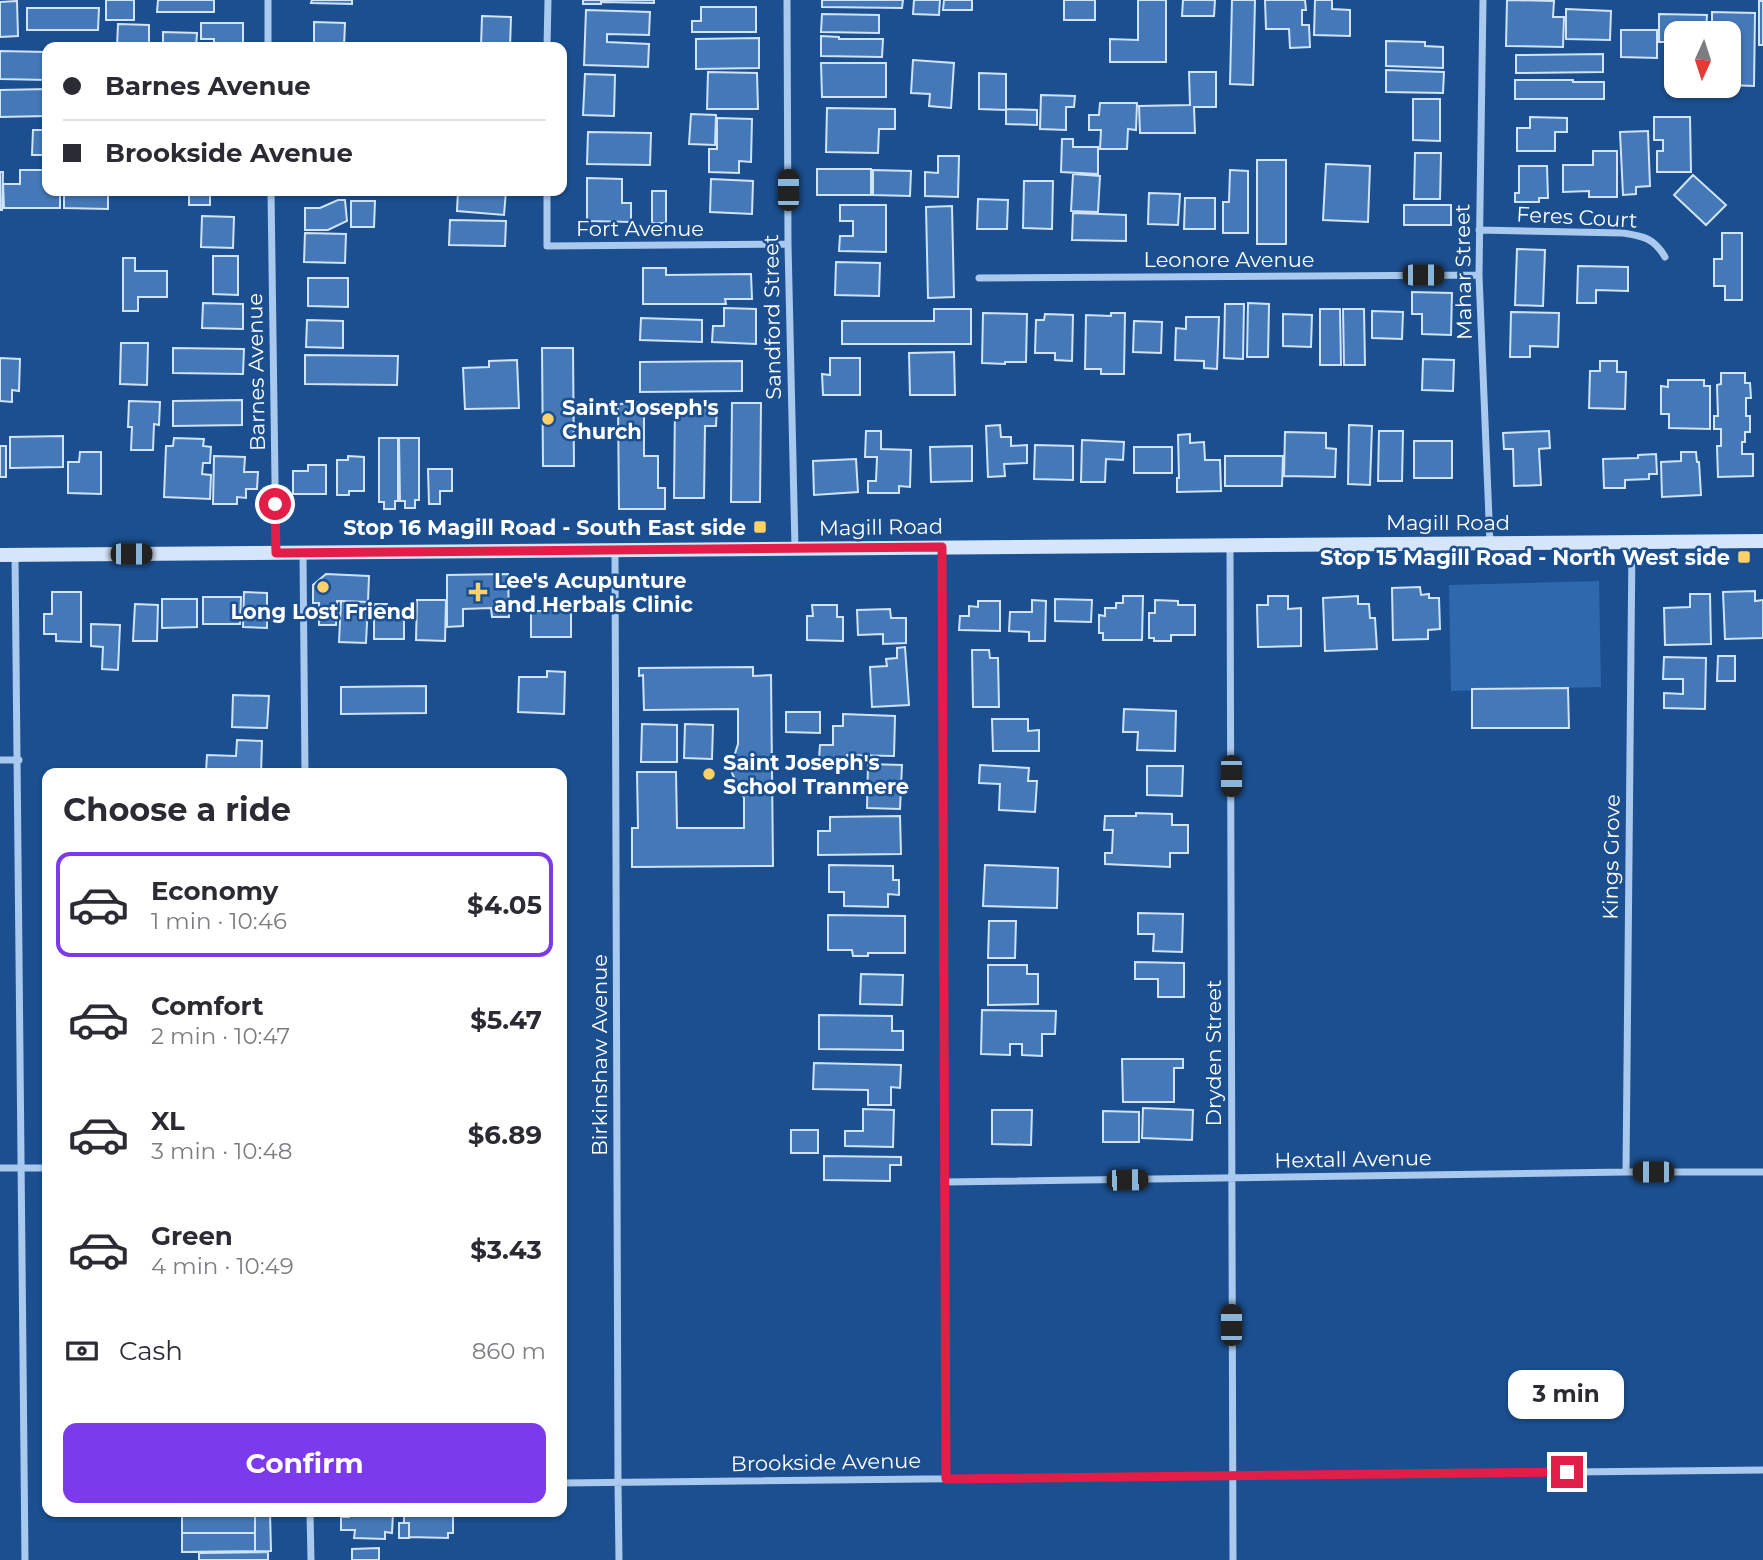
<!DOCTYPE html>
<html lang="en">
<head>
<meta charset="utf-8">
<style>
	:root { --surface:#fff; --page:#f7f7f7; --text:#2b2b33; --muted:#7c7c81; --line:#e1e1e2; --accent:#7c3aed }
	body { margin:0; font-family:Montserrat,sans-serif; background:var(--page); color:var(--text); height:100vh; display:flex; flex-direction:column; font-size:26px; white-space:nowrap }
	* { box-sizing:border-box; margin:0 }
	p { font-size:23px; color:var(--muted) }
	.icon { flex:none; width:38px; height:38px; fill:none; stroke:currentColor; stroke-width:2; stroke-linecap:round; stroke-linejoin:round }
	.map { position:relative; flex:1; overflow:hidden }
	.drawer { position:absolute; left:42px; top:768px; width:525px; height:749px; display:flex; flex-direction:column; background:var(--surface); border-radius:14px; box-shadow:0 2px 5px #0004 }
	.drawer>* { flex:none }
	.guide { position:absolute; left:42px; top:42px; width:525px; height:154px; border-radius:14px; box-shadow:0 2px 5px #0004; display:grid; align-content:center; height:154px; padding:0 21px; background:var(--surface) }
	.needle { width:46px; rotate:183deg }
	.tools { position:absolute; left:1664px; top:21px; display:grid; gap:14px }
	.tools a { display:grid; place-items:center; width:77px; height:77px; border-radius:14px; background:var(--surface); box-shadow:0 2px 5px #0004; font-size:35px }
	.end { position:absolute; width:32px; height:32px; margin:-16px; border:9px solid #e11d48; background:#fff; box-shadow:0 0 0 4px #fff }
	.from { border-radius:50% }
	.bubble { position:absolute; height:49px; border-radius:14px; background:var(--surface); box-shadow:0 2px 5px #0004; font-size:23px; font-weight:700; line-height:49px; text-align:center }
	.car { position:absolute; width:21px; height:42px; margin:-21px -10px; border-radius:9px; box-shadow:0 0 5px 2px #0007; background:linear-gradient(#222 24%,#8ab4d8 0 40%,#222 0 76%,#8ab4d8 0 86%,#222 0) }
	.guide b { display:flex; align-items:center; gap:24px; height:66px; font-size:26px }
	.guide b+b { border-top:2px solid var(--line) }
	.guide i { width:18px; height:18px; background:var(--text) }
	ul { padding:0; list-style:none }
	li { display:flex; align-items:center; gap:21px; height:105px; margin:0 14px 10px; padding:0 7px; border:4px solid transparent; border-radius:14px }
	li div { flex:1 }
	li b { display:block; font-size:26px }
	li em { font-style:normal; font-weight:700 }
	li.current { border-color:var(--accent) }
	li>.icon { width:63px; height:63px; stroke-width:1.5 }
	h2 { padding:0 21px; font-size:32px; line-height:84px }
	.pay { display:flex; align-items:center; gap:18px; height:77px; padding:0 21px; font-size:26px }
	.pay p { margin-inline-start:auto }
	.primary-button { display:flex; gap:14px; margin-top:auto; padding:14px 21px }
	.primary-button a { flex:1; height:80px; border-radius:14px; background:var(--accent); color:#fff; font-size:28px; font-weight:700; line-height:80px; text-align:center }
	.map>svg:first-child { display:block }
	.green { fill:#2e69ad }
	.building { fill:#4478b7; stroke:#cfe3fa; stroke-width:2 }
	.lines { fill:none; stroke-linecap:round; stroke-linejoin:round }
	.minor { stroke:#a9c9ee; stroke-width:7 }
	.secondary { stroke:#d6e6fa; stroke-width:14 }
	.route { stroke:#e11d48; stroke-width:9 }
	.poi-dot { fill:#ffd166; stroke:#1b4f8f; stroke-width:2.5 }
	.labels { text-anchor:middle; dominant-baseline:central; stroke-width:5; stroke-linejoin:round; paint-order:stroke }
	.street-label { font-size:21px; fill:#fff; stroke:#1b4f8f }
	.poi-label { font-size:21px; font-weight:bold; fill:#fff; stroke:#1b4f8f; text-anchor:start }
</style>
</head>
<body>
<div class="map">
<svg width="1763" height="1560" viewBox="0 0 1763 1560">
	<rect width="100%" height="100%" fill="#1b4f8f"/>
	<!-- green -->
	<path class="green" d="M1599 581 1601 687 1451 691 1449 585Z"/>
	<!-- building -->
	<path class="building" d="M106 0H134V20H106Z
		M158 0H214V12H157Z
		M312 0H352V4L311 3Z
		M583 0H654V3L601 2V4H583Z
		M822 0H903L902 8 822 7Z
		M914 0H940L939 15 913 14Z
		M944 0H972V10H943Z
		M1064 0H1095V20H1064Z
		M1138 0H1166V62H1110V39L1138 40Z
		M1183 0H1215L1214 16H1182Z
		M1232 0H1255L1253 85 1230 84Z
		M1265 0H1305L1306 10H1302V25H1309L1310 47 1290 48 1289 29H1266Z
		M1315 0H1332V9L1350 10V36L1314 35Z
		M1507 0 1554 1 1553 17H1564L1563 47 1506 46Z
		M17 1 18 36 0 37V2Z
		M1759 1H1763V45H1759Z
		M701 7H756V32H692V21H701Z
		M27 8H99L98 30H27Z
		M1566 9 1611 11 1610 40 1566 39Z
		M586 10 650 12 649 35 607 34V42L649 44 648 67 584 65Z
		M1712 12 1755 13 1754 86 1729 85V33H1712Z
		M822 14 879 15V33L821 32Z
		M1659 14 1707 15 1706 33H1676V85L1669 84 1670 42H1659Z
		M482 16 511 17 510 47H481Z
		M314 22 345 23 344 47H314Z
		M201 23H243V47H214V39H201Z
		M118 24 149 25V43H140V47H117Z
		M1621 30H1657V58L1621 57Z
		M163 32 197 33 196 47H163Z
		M821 36 839 37V39H883L882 57 821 56Z
		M759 38V68L696 69V39Z
		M1386 41 1425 42V46L1443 47V68L1386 66Z
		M0 51 47 52V80L0 79Z
		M1603 54V72L1516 73V55Z
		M913 60 954 63 951 108 929 106 930 94 911 93Z
		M821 63H886V97H822Z
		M1386 70 1444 72 1443 93 1386 92Z
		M708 72 757 73 758 109H707Z
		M1189 72H1216V107H1194L1195 133H1140L1139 106 1190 105Z
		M979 73 1006 74V109L1037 110V125L1006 124V110L979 109Z
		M585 74 615 75 614 116 583 115Z
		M1515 80H1573V82H1604V99H1515Z
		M47 89V116L0 117V90Z
		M1041 95 1075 96 1074 107H1066V130L1040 129Z
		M1413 99H1440V141L1413 140Z
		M1100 103H1137L1136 130 1128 129 1127 149H1100L1101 130H1089V115H1099Z
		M827 108 895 109V129H879L878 153 826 152Z
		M691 114 716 115 715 145 689 144Z
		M1530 117 1567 118V132H1555V151H1517V128H1530Z
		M1654 117H1690L1691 172H1657V151H1663V140H1654Z
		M717 118 752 119 751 162 739 161V173L709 172V149H717Z
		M33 130H47V155H32Z
		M1648 131 1650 186 1636 187V194L1623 195 1620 132Z
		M588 132 651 133 650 165 587 164Z
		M1062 139H1073V147H1098V174L1061 172Z
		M1593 151H1617V197H1589V191L1563 192V165H1593Z
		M1415 153H1441L1440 199H1414Z
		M938 156H959L958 197 925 196V172L938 173Z
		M1257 160H1286V244H1257Z
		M1326 164 1370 166 1368 222 1323 220Z
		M1519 166H1547L1548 198H1539V202H1515V193H1519Z
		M817 169H871V195H817Z
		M20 170H45V177H47V191H60V208H4L3 184H20Z
		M873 170 911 171 910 196 873 195Z
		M1230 170 1248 171V233H1223V202H1229Z
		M0 172H3L2 210H0Z
		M1073 174 1100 176 1098 212 1071 211Z
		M1693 175 1726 205 1706 225 1674 195Z
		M587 178 622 179V203H631V222L587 221Z
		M711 179 753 181 752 214 710 212Z
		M1024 181H1053L1052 229 1023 228Z
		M64 191H108V209L64 208Z
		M189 191H230V192H210V205H189Z
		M458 191H506L504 215 457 211Z
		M652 191H666V223H652Z
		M1149 193 1180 194 1178 225 1148 224Z
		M1185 198H1215V229H1184Z
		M978 199 1008 200 1007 229H977Z
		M338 200H345L347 221 328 230H305V208H320Z
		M351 201H375L374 227H351Z
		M840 205H886V252L839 251 840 236H853V221H840Z
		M1404 205H1451V225H1404Z
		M952 206 954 297 928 298 926 207Z
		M1073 213 1126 215V241L1072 240Z
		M202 216 234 217 233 248 201 247Z
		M450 220 506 221 505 246 449 245Z
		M305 233 346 234 345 263 304 262Z
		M1722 233H1742V300H1725V286H1714V259H1722Z
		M1517 249 1545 250 1543 306 1515 305Z
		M213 256H238V295L213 294Z
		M123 258H135V271H167V297H138V311H123Z
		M836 262 880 263 879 296 835 295Z
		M1578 266 1628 267V291L1596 290V303H1577Z
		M643 268H666V275L751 274 752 299H725L726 304H643Z
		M308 278H348V307L308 306Z
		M1412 292 1452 293 1451 335 1422 334V314H1412Z
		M203 303 243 304V329L202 328Z
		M1248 303 1269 304 1268 357H1247Z
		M1225 304H1244L1243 359 1224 358Z
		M724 308 756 309V344L712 342 713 326H724Z
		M934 309H971V344H842V321H934Z
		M1320 309H1340L1341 365H1320Z
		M1343 309H1364L1365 365H1344Z
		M1372 311 1403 312 1402 339 1372 338Z
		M1511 312 1559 313 1558 347 1530 346V357H1510Z
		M983 313 1027 314 1026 362H1005V364L982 363Z
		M1111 313H1125L1124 374H1101V369H1085L1086 315 1111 316Z
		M1045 314 1073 315 1072 361 1055 360V353H1035L1036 320H1044Z
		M1283 314 1312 315 1311 347 1283 346Z
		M1186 317H1219L1217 369 1204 368V361L1175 360 1176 328 1186 329Z
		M641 318 702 320V342L640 340Z
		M307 320 343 321V348L306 347Z
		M1134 321 1162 322 1161 353 1133 352Z
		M121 343H148L147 385 120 384Z
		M173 348 244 349 243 374 173 373Z
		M542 348H573L574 466H543Z
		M954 352 955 395H910L909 353Z
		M305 355 398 356 397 385 305 384Z
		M0 358 20 359 19 391 12 390V402L0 401Z
		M830 358H860V395H823L822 374 830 375Z
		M1423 359 1454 360 1453 391 1422 390Z
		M517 360 519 408 465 409 463 368 489 367V361Z
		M742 361V391L640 392V362Z
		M1600 361H1617V372H1626L1625 409 1589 408 1590 371H1600Z
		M1721 373H1745V383H1750L1751 398H1746V416H1750V432H1745V442H1742V454H1753V476L1718 477 1717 446H1721V429H1714V416H1718L1717 385 1721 384Z
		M1668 380H1704V386H1710V429L1669 428V414H1661V386L1668 387Z
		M242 400V425L173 426V401Z
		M129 401 160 402 159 425 154 424 153 450H131L132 427H128Z
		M644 403V456H658V488H665V509H619L618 404Z
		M732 403H761L760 502H731Z
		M675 405 717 406 716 426H705L704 498H674Z
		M1000 425 1001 437H1011V446L1027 445V463L1004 464 1005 476 988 477 986 426Z
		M1349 425 1372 426 1370 485 1348 484Z
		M866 431H881V449L911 450 910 487 899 486V493H868V481H876L877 457H865Z
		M1379 431H1403L1402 481H1378Z
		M1549 431 1550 448 1539 449 1541 485 1514 486 1513 449H1504L1503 433Z
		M1285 432 1326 433V448L1336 449 1335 477 1284 476Z
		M1190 434V443L1204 442 1205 460H1220L1221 491 1177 492V478H1179L1178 435Z
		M63 436V467L10 468V437Z
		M174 438 204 439 203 446 211 447 210 463H203L202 474 211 475 210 499 164 497 166 446H173Z
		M379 438H398V501H395V509H384V502H379Z
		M399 438H419V500H415V508H405V501H400Z
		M1082 440 1124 442 1123 460 1106 459 1105 482H1081Z
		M1414 441H1452V478H1414Z
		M1035 445 1073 446V480L1034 479Z
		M0 446H6V477H0Z
		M972 446V481L931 482 930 447Z
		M1134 447H1172V473H1134Z
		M80 452H101V494L68 493V462H79Z
		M1681 452H1696L1697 462H1699L1701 495 1662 497 1661 462 1681 461Z
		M1656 454 1657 474H1649V479L1625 480V488H1604L1603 459 1638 458V455Z
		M214 456 245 457 244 472H258L257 489H246V498L237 497V504H213Z
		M348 456 364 457V491H349V495H337V460H348Z
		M1225 456H1283L1282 486H1225Z
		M856 459 858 492 814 495 813 461Z
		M308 465H326V494H293V471H308Z
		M428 469H452V491H440V504H429Z
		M326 574 369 576 368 602 337 601 336 625H319V603H313V585Z
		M508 574 509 617H492L491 608 463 609V626L447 627V575Z
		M1420 587 1421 595 1429 594V598H1439L1440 629 1428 630V639L1393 640 1392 588Z
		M1755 591V601L1763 600V638L1725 639 1723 592Z
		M52 592H81V642L56 641V634H44V614H52Z
		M244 592 267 593V628L243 627Z
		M1690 594H1710L1711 644 1665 645 1664 608 1690 607Z
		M1123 596H1143L1142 640H1103V633H1099V615L1105 616V608H1116V603H1123Z
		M1268 596H1288V609L1301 608V646L1258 647 1257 605H1268Z
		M1358 596V604H1369L1370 618H1375L1377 649 1325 651 1323 598Z
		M203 597H241L240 624H203Z
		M162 599H197V627L162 628Z
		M1055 599 1092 600 1091 622 1055 621Z
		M417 600H446L445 641 416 640Z
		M1032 600 1046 601 1045 641H1029V632L1009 631 1010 612H1032Z
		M1155 600 1178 601V605H1195V635H1171V641H1154V638H1149V613H1155Z
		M341 601 368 602 366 643 339 642Z
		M978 601H1000V631L959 630 960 616H969V606L978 607Z
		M135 604 158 605 157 641H133Z
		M374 604H387V612H404V639H374Z
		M545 604 553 605V609H571V637H531V611H545Z
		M812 605H837V617H843V641L807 640V616H813Z
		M890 609 891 618H906V643L883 644V634L858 635 857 610Z
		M91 624 120 625 118 670 102 669 103 647 91 646Z
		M905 647 909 705 872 707 870 667 887 666 886 659 897 658V648Z
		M972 650H989L990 658H998L999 707H973Z
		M1718 656H1735V681H1717Z
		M1664 657 1706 658 1705 709 1664 708V693L1683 694V679H1663Z
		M753 667V676L771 675 773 866 632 867V828H638L637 772H676L677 828H744V798L730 769 738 744V709L644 710 643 675 639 676V668Z
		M547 671 565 672 564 714 518 712 519 677H547Z
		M426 686V713L341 714V687Z
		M1568 688 1569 728H1472V689Z
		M233 695 269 696 267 728 232 727Z
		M1124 709 1176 711 1175 751 1137 750 1138 732H1123Z
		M786 712H820V733L786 732Z
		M843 714 895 716 894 756 847 755V760L819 759 820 745H833V726H843Z
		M992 719H1028V731L1039 730V751H993Z
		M642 724 677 725V762H641Z
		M685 724 713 725 712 759 684 758Z
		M237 740 262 741 261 774 206 772 207 755 236 756Z
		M868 764 902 765 900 809 867 808Z
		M980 765 1029 768 1028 781H1037L1035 812 999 810 1000 784 979 783Z
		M1147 766H1183L1182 796 1147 795Z
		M1136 813 1172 814V825H1188V853H1170V867L1105 864V853H1112L1113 830H1104L1105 816H1136Z
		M900 816 901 854 818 855V831H830V817Z
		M829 865 893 866V880H899V895L888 894V907L844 906V892H829Z
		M985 865 1058 868 1057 908 983 906Z
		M1138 913 1183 914 1182 952 1153 951 1154 934H1138Z
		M828 915 905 916V953H868V956H853L852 950H828Z
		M989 921H1016L1015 958H988Z
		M1135 962 1184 963V997H1158V979H1135Z
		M988 965H1027V974H1038V1004L988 1005Z
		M861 974 903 975 902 1005 860 1004Z
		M982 1010 1056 1011 1055 1034H1042V1056L1022 1055V1044H1010V1055L981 1054Z
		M819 1015 892 1016V1031H903V1050L819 1049Z
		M1122 1059H1183V1068H1174V1102H1123Z
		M814 1063 901 1065 900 1088 891 1087V1105H868V1090L813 1089Z
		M1143 1108 1193 1110 1192 1140 1142 1138Z
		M863 1109 894 1110 893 1147 845 1146V1131H863Z
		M992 1110H1032L1031 1145 992 1144Z
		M1103 1111 1139 1112V1142H1103Z
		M791 1130H818V1153H791Z
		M824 1156 901 1157V1165H890V1181L824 1180Z
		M182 1512H270L271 1551 182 1552Z
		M349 1512 393 1514 392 1533 385 1532V1539L354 1538 355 1530H341V1517H349Z
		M404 1512 453 1514V1533H448V1538L409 1537V1523H404Z
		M255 1513V1533H182V1514Z
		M399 1523H409V1538H399Z
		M182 1533H255V1551L182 1552Z
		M379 1548V1560H352V1549Z
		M268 1552V1560H199V1553Z"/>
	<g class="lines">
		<!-- minor -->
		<path class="minor" d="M268 0V47
			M787 0 788 244 795 548
			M1483 0 1479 275 1490 543
			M547 47 548 0
			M271 191 276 553
			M547 191V246L788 244
			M1479 230 1623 233C1643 236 1654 238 1665 257
			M979 278 1479 275
			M1230 546 1233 1560
			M942 547 946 1479
			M615 550 618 1482 619 1560
			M303 553 305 774
			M15 555C21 890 23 1225 25 1560
			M0 760H19
			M0 1168H47
			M1626 1172 1632 542
			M944 1182 1626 1172H1763
			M562 1483 1763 1470
			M310 1512 311 1560"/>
		<!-- secondary -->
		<path class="secondary" d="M0 555 1763 541"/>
	</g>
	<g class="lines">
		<!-- route -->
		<path class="route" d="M275 504 276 553 942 547 946 1479 1567 1472"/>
	</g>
	<!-- markers -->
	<g class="poi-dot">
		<circle cx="548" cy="419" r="7"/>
		<rect x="753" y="520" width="14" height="14" rx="3.5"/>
		<rect x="1737" y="550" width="14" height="14" rx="3.5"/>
		<circle cx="323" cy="587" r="7"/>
		<path d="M474.5 581.5h7v7h7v7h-7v7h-7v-7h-7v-7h7z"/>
		<circle cx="709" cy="774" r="7"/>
	</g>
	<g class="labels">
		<!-- street labels -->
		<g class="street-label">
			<text transform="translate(1577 217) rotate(3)">Feres Court</text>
			<text x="640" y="228">Fort Avenue</text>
			<text x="1229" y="259">Leonore Avenue</text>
			<text transform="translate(1463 272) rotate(-91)">Mahar Street</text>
			<text transform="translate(772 317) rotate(-91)">Sandford Street</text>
			<text transform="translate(256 372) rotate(-91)">Barnes Avenue</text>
			<text x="1448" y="522">Magill Road</text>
			<text transform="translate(881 527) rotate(-1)">Magill Road</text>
			<text transform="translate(1611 857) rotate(-89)">Kings Grove</text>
			<text transform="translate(1213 1053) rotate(-90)">Dryden Street</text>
			<text transform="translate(599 1055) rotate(-90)">Birkinshaw Avenue</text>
			<text transform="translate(1353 1159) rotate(-1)">Hextall Avenue</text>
			<text transform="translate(826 1462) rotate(-1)">Brookside Avenue</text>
		</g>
		<!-- poi labels -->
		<g class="poi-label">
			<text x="562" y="407">Saint Joseph's<tspan x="562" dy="24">Church</tspan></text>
			<text x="746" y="527" text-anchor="end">Stop 16 Magill Road - South East side</text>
			<text x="1730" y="557" text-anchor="end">Stop 15 Magill Road - North West side</text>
			<text x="494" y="580">Lee's Acupunture<tspan x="494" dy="24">and Herbals Clinic</tspan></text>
			<text x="323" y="611" text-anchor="middle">Long Lost Friend</text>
			<text x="723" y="762">Saint Joseph's<tspan x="723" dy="24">School Tranmere</tspan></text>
		</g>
	</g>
</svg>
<div class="tools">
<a><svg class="needle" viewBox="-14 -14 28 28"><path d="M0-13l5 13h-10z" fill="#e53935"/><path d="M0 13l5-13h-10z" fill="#7c7c81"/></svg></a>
</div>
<i class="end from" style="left:275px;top:504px"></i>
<i class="end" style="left:1567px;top:1472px"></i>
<div class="bubble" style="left:1508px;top:1370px;width:116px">3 min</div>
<i class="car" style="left:788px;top:190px;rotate:0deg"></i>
<i class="car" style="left:1423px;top:275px;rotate:90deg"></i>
<i class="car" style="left:131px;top:554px;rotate:90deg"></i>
<i class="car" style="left:1231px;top:776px;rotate:180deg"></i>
<i class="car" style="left:1653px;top:1172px;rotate:270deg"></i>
<i class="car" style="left:1127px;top:1180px;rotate:89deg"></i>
<i class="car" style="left:1231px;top:1325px;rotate:0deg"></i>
<div class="guide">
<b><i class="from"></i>Barnes Avenue</b>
<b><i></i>Brookside Avenue</b>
</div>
<section class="drawer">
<h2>Choose a ride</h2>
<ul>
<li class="current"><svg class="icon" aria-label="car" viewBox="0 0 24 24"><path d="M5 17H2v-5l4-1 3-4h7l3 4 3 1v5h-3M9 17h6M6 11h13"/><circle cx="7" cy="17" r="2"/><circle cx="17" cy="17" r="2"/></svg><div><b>Economy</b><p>1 min · 10:46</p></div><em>$4.05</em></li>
<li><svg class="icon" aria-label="car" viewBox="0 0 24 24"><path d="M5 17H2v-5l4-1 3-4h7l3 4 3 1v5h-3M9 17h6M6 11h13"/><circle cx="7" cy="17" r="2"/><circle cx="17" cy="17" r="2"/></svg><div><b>Comfort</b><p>2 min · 10:47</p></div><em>$5.47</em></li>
<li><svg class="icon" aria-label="car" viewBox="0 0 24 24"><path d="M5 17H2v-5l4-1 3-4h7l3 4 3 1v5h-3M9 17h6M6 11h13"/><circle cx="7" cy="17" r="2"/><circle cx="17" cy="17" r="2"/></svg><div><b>XL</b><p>3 min · 10:48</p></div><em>$6.89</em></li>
<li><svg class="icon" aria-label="car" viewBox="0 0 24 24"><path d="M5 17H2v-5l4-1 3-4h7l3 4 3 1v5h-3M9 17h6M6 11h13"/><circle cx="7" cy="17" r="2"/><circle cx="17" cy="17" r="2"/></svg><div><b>Green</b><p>4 min · 10:49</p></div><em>$3.43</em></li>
</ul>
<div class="pay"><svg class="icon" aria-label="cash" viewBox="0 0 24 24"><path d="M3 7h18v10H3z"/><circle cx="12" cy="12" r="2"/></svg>Cash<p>860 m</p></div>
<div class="primary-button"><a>Confirm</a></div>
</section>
</div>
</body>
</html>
